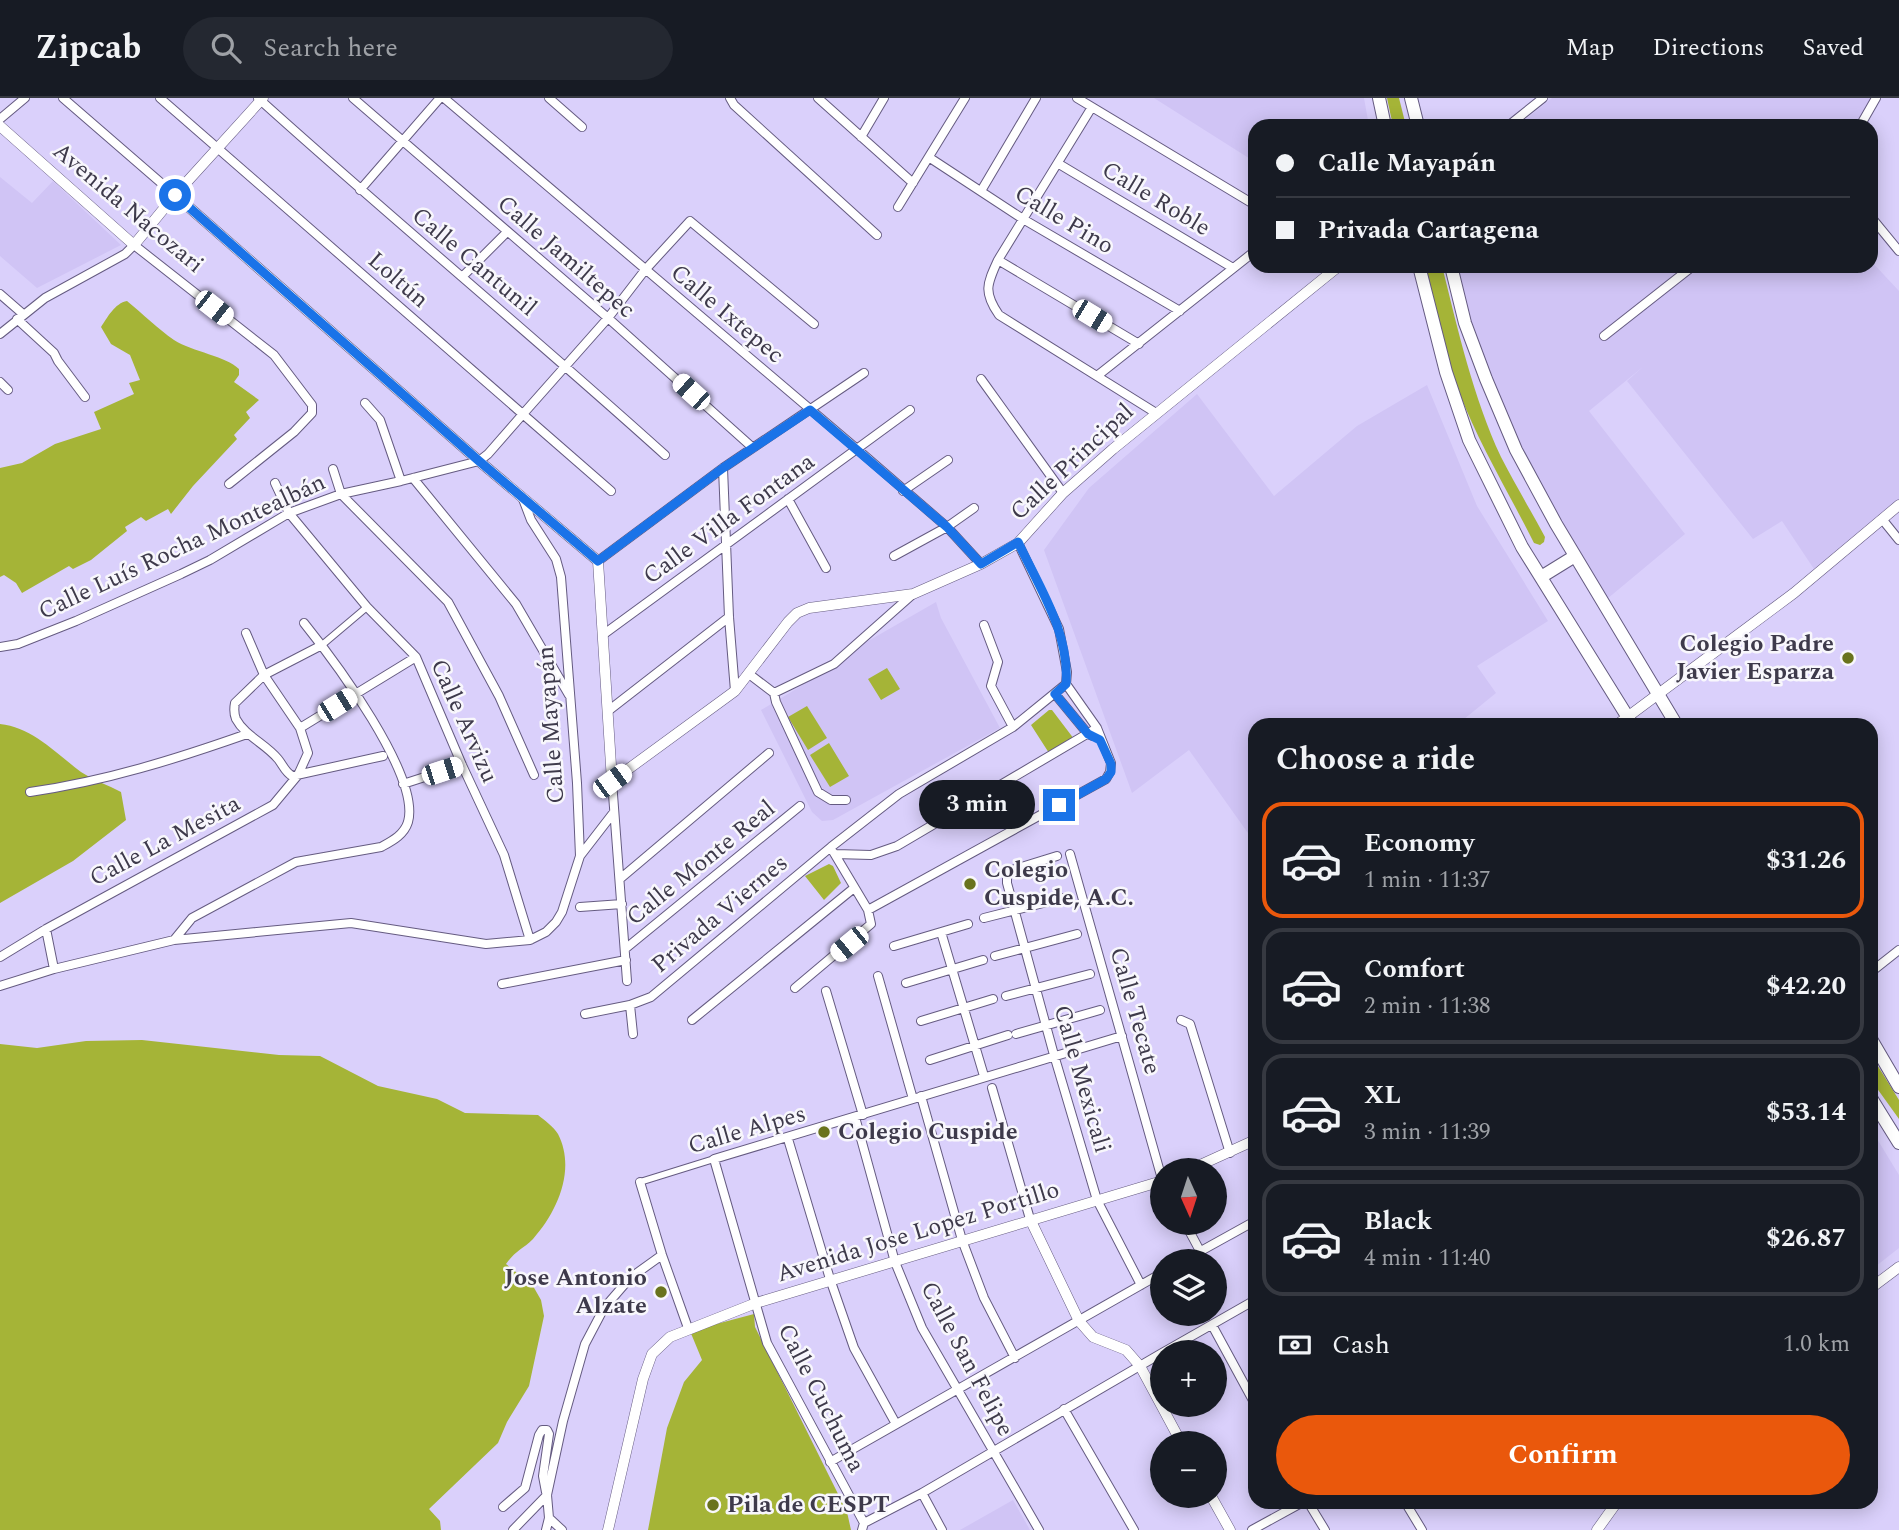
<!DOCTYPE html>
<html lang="en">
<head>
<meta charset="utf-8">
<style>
	:root { --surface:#171b24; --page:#242831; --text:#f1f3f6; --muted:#9ea1a6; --line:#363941; --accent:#ea580c }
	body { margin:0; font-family:Spectral,serif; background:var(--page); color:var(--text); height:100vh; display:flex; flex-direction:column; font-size:26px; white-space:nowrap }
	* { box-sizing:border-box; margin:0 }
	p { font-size:23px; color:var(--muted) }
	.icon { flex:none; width:38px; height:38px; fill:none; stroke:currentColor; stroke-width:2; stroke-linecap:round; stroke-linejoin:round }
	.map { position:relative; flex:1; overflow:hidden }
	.side { position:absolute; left:1248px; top:620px; width:630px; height:791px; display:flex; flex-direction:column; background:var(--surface); border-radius:21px; box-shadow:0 4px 18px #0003 }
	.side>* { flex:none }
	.hud { position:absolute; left:1248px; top:21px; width:630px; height:154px; border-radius:21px; box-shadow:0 4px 18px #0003; display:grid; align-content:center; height:154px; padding:0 28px; background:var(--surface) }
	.needle { width:46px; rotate:177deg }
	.buttons { position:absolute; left:1150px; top:1060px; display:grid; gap:14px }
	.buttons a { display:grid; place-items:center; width:77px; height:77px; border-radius:50%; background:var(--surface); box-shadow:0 4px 18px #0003; font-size:35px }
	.end { position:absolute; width:32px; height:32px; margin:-16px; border:9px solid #1a73e8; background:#fff; box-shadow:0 0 0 4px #fff }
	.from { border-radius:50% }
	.bubble { position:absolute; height:49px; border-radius:24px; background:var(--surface); box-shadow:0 4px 18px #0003; font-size:23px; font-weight:700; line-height:49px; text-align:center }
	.car { position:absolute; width:21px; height:42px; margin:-21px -10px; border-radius:9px; box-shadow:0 0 5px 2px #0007; background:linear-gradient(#fff 24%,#345 0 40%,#fff 0 76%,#345 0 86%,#fff 0) }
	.hud b { display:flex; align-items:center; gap:24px; height:66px; font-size:26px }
	.hud b+b { border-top:2px solid var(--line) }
	.hud i { width:18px; height:18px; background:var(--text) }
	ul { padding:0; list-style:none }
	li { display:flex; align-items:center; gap:21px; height:116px; margin:0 14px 10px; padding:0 14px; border:4px solid var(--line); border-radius:21px }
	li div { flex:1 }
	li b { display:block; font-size:26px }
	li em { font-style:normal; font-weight:700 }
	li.selected { border-color:var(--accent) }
	li>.icon { width:63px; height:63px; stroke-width:1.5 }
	h2 { padding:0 28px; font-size:32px; line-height:84px }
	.pay { display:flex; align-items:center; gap:18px; height:77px; padding:0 28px; font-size:26px }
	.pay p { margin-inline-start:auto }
	.action { display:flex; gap:14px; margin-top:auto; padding:14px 28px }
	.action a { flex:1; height:80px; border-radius:42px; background:var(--accent); color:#fff; font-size:28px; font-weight:700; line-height:80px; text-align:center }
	header { display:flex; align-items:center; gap:42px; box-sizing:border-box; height:98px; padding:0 35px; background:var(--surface); border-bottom:2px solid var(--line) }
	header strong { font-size:33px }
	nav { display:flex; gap:38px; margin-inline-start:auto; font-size:24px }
	.search { width:490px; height:63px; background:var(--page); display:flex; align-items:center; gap:18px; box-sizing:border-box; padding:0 24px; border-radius:38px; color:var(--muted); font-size:26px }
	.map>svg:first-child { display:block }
	.built { fill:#d0c4f5 }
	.green { fill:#a5b437 }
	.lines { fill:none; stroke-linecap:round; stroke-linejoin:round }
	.pedestrian-casing { stroke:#655b81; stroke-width:8 }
	.minor-casing { stroke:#655b81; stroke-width:10 }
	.tertiary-casing { stroke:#655b81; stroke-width:11 }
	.primary-casing { stroke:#655b81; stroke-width:14 }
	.pedestrian { stroke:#fff; stroke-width:6 }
	.minor { stroke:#fff; stroke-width:8 }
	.tertiary { stroke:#fff; stroke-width:10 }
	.primary { stroke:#fff; stroke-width:12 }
	.route { stroke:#1a73e8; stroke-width:9 }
	.poi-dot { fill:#69731d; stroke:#f8f7fc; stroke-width:2.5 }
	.labels { text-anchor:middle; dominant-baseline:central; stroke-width:5; stroke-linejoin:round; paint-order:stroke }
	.street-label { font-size:24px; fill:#3e3a4b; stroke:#f8f7fc }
	.poi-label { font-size:24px; font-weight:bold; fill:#3e3a4b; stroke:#f8f7fc; text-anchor:start }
</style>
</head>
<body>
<header>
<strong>Zipcab</strong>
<div class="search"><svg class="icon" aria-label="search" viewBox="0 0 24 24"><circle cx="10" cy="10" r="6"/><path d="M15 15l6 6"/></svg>Search here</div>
<nav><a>Map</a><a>Directions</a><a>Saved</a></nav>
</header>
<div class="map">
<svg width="1899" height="1432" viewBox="0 0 1899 1432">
	<rect width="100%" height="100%" fill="#dad0fb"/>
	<!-- built -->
	<path class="built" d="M1154 0H1364L1369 28H1255V64Z
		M1552 0H1876L1859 28H1517Z
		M0 79 32 105 53 83 121 147 37 190 0 158Z
		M1871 163 1899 193V402L1814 471 1782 423 1753 441 1627 283 1644 268 1589 313 1685 436 1601 506 1511 351 1452 168H1871Z
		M1427 287 1477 408 1548 523 1477 568 1496 595 1458 626H1255V745L1189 652 1132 695 1044 452 1089 390 1197 296 1274 398 1357 328Z
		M936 504 941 520 1000 630 833 722 822 723 812 714 761 612 851 558 856 550Z
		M1871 1031 1899 1077V1150L1871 1172Z
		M1013 1402 1030 1432H960Z"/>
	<!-- green -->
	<path class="green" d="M1387 0H1399L1406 28H1393Z
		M1425 168H1442C1458 232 1473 299 1501 359 1515 386 1531 413 1545 439L1544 444 1540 447 1534 445C1509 395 1479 346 1459 294 1444 253 1435 210 1425 168Z
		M127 203C143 216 158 231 174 242 193 254 226 258 239 271V277L234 284 259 302 246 314 250 320 234 337 237 341 193 388 171 416 168 411 146 423 141 419 125 429 127 433 91 462 73 471 69 468 22 495 16 485 4 477 0 479V370L22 365 55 346 101 331 94 314 134 296 129 285 140 282 130 257 111 246 101 229C107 220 115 205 127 203Z
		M887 570 900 591 881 602 868 581Z
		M807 608 827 640 808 652 788 619Z
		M1049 612H1052L1074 641 1049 655 1031 627Z
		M0 626C32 629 57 656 81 674 93 682 108 687 121 694L126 722 73 763 0 805Z
		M829 645 849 678 830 689 810 657Z
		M829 766 833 768 841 785 824 802 805 778Z
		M142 942 279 957 320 958 378 988 437 1001 465 1015 538 1017C544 1022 554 1029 558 1036 576 1071 558 1113 533 1141 523 1151 515 1153 506 1166L533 1188 541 1202 544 1218 529 1288 507 1324 498 1345 429 1411 440 1423 441 1432H0V946L37 950 86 943Z
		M1871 957 1899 1002V1021L1871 982Z
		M754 1216 755 1229 847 1414 851 1432H648L667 1330 684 1284 702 1262 690 1233Z"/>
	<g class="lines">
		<defs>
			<path id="pedestrian" d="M322 547 367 509
				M640 1084 714 1061"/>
			<path id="minor" d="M63 0 175 97
				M160 0 611 393
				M258 0C392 121 531 236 665 357
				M353 0 608 220 753 350
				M444 0 857 351 947 429 981 466
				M549 0 582 29
				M730 0 734 7 877 137
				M818 0 913 85
				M1077 0 1255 107
				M1092 9 998 162C987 186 983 194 999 217L1156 315
				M0 21 25 0
				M1508 28 1543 0
				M1860 28 1876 0
				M861 39 884 0
				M930 60 1023 121 1180 213
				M1059 66 1233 170
				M360 92 440 0
				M981 93 1036 0
				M898 109 965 0
				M1871 119 1899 153
				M998 162 1139 246
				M462 179 507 134
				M0 196 23 216
				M17 221 54 255 58 263 85 299
				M0 236 45 200 125 156 134 147 274 257 312 307V315L294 334 229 386
				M1604 238 1693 168
				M1097 278 1255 153
				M981 281 1063 395
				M0 284 8 292
				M365 305 380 322 401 383
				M723 370 729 519 735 593
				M333 371 341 396 448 504 499 598 534 677
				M413 380 516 506 569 597
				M275 385 289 415 367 509 416 559 462 667 504 757 530 842
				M903 393 948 362
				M788 401 826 470
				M1882 421 1899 442
				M894 458 947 429 974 410
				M598 463 723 370 864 275
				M984 527 998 564 991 588 1013 629
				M604 536 910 312
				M322 547 264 577 235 605C234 610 234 616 236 621 245 638 266 646 278 661 283 667 285 674 292 678L383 658
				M0 549 18 546 76 523 181 476 210 462 289 415 341 396 401 383 479 363 488 356 523 316 608 220 645 172 690 123 814 226
				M749 576 774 595 776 604 818 694 831 702H846
				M774 595 834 566 913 496
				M1055 596 1088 636 1093 638
				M608 613 729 519
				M300 630 416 559
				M612 683 627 883
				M403 686 462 667
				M30 694C106 683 176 661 247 636
				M835 756 871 757 897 748 1097 630
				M1070 756 1162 1081
				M580 758 614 714
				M1057 758 1012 772 1007 777V785L1054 957 1097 1102 1141 1187
				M621 780 769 655
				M580 809 622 806
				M868 812 1106 681 1110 674 1111 665 1097 630 1066 586 1067 574 1059 531 1018 445
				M984 820 1063 800
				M46 831 54 871
				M941 834 984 978
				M174 842 192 820 296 764 381 749C392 743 404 737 408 724 421 678 333 561 304 525
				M894 848 968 826
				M625 851 800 708
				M995 858 1077 836
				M0 859 46 831 273 707 298 677 308 655 300 630 264 577 246 535
				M1871 874 1899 852
				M878 878 913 1001
				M906 885 983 862
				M502 886 626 862
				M0 888 54 871 174 842 351 825 486 846 530 842 546 834 556 824 562 814 580 758 577 685 561 479 556 461 531 422 523 401
				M795 890 871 826 868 812 834 755
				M826 893 863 1017
				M1006 898 1090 876
				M630 907 633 936
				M585 916 630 907 651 899 831 749 899 696 1013 629 1066 586
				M692 922 854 790
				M1181 922 1190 926 1230 1055
				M921 923 993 901
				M1016 936 1100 912
				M930 962 1008 937
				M992 990 1030 1121
				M921 998 962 1142 984 1200 1015 1260
				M855 1019 895 1164 922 1230 1039 1432
				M788 1041 830 1181 854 1250 896 1326
				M640 1084 662 1157 688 1230
				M1185 1125 1200 1153
				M1181 1164 1255 1123
				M1212 1227 1255 1306
				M1162 1255 1255 1202
				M1064 1311 1134 1432
				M830 1364 1162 1175
				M922 1395 942 1432
				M1308 1404 1325 1432
				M1405 1404 1422 1432
				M503 1409 525 1390 539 1337 542 1332H547L549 1336 543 1378 546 1394
				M549 1420 562 1432
				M864 1425 922 1395 1162 1255
				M513 1432 547 1397
				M546 1432 549 1420 547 1397 563 1323 585 1246 604 1210 630 1180 662 1157
				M862 1432 864 1425 767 1245 714 1061 1122 938
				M1252 1432 1303 1404"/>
			<path id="tertiary" d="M0 28 134 147 175 97 263 0
				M175 97 479 363 598 463 612 683
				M1618 626 1794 495 1899 407
				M612 683 735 593 788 524 797 515 809 510 913 496 981 466 1018 445 1063 395 1113 351 1339 168
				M1187 1073 1255 1042
				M1030 1121 1079 1223 1093 1239 1126 1252 1140 1268 1182 1346
				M1871 1190 1899 1169
				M1211 1398 1230 1432
				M608 1432 643 1281 652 1256 670 1239 756 1205 1162 1083
				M1597 1432 1617 1404"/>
			<path id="primary" d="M1379 0 1385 28
				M1411 0 1418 28
				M1419 168 1446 274 1469 342 1522 449 1632 626
				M1451 168 1465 225 1486 281 1516 352 1556 426 1676 626
				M1541 479 1575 458
				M1871 941 1899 989
				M1871 1000 1899 1045"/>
		</defs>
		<!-- pedestrian casing -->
		<use href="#pedestrian" class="pedestrian-casing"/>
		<!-- minor casing -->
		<use href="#minor" class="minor-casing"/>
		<!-- tertiary casing -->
		<use href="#tertiary" class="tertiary-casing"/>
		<!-- primary casing -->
		<use href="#primary" class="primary-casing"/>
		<!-- pedestrian -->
		<use href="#pedestrian" class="pedestrian"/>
		<!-- minor -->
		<use href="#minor" class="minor"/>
		<!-- tertiary -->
		<use href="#tertiary" class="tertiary"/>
		<!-- primary -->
		<use href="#primary" class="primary"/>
	</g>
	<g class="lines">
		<!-- route -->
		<path class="route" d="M175 97 479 363 598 463 723 370 810 312 947 429 981 466 1018 444C1039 489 1070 535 1066 586L1055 596 1088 636 1100 642 1111 666V674L1106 681 1059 707"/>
	</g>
	<!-- markers -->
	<g class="poi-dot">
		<circle cx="1848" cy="560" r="7"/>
		<circle cx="970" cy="786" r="7"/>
		<circle cx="824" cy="1034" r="7"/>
		<circle cx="661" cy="1194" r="7"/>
		<circle cx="713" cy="1407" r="7"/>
	</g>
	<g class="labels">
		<!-- street labels -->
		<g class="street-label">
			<text transform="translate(1156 101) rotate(31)">Calle Roble</text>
			<text transform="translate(128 110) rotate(40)">Avenida Nacozari</text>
			<text transform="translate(1064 122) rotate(31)">Calle Pino</text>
			<text transform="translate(566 159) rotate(41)">Calle Jamiltepec</text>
			<text transform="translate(474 164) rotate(40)">Calle Cantunil</text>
			<text transform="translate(398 182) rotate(41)">Loltún</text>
			<text transform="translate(727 216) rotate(40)">Calle Ixtepec</text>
			<text transform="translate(1072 364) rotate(-43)">Calle Principal</text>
			<text transform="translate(729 421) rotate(-36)">Calle Villa Fontana</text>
			<text transform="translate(182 449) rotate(-25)">Calle Luís Rocha Montealbán</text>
			<text transform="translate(464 623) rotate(66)">Calle Arvizu</text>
			<text transform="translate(551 627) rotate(-94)">Calle Mayapán</text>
			<text transform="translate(165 743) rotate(-28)">Calle La Mesita</text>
			<text transform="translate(701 765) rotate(-39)">Calle Monte Real</text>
			<text transform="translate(720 816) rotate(-40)">Privada Viernes</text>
			<text transform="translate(1135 913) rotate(74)">Calle Tecate</text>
			<text transform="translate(1082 981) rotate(74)">Calle Mexicali</text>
			<text transform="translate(747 1032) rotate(-16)">Calle Alpes</text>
			<text transform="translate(918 1134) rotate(-17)">Avenida Jose Lopez Portillo</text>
			<text transform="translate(967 1261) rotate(62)">Calle San Felipe</text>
			<text transform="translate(821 1300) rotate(63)">Calle Cuchuma</text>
		</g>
		<!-- poi labels -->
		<g class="poi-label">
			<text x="1834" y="546" text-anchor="end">Colegio Padre<tspan x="1834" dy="28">Javier Esparza</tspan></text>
			<text x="984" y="772">Colegio<tspan x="984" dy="28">Cuspide, A.C.</tspan></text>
			<text x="838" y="1034">Colegio Cuspide</text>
			<text x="647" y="1180" text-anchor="end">Jose Antonio<tspan x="647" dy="28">Alzate</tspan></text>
			<text x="727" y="1407">Pila de CESPT</text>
		</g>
	</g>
</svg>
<div class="buttons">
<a><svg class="needle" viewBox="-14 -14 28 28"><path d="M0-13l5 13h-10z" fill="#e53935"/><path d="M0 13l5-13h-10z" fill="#9ea1a6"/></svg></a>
<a><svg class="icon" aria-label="layers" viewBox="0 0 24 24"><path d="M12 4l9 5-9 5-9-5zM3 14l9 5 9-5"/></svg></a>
<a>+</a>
<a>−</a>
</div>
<i class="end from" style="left:175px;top:97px"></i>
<i class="end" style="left:1059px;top:707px"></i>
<div class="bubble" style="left:919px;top:682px;width:116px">3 min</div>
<i class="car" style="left:214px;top:210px;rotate:128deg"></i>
<i class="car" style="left:1092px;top:218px;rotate:121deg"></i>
<i class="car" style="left:691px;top:294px;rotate:312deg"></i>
<i class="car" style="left:337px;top:607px;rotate:58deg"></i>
<i class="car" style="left:442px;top:673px;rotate:72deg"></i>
<i class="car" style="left:612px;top:683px;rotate:54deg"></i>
<i class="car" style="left:849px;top:846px;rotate:231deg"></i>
<div class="hud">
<b><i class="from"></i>Calle Mayapán</b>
<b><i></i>Privada Cartagena</b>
</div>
<section class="side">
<h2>Choose a ride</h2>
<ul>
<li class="selected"><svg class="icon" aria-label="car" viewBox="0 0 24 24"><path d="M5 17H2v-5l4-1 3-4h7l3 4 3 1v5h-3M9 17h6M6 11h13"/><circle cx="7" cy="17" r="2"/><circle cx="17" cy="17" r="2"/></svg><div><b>Economy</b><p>1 min · 11:37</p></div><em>$31.26</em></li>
<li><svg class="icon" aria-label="car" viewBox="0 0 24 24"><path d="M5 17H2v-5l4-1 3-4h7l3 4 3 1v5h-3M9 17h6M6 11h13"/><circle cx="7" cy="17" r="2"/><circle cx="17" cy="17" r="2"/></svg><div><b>Comfort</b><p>2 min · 11:38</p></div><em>$42.20</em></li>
<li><svg class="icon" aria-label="car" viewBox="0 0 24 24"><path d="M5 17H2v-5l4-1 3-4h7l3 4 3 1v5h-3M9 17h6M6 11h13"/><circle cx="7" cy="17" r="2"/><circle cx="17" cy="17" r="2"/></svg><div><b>XL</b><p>3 min · 11:39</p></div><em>$53.14</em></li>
<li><svg class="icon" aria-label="car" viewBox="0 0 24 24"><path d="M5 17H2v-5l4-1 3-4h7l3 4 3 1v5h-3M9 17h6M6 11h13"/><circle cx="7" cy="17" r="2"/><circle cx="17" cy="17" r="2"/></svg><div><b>Black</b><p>4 min · 11:40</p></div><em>$26.87</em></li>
</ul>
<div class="pay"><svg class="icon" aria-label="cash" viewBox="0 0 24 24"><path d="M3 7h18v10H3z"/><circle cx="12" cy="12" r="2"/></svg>Cash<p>1.0 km</p></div>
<div class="action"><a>Confirm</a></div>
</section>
</div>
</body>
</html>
